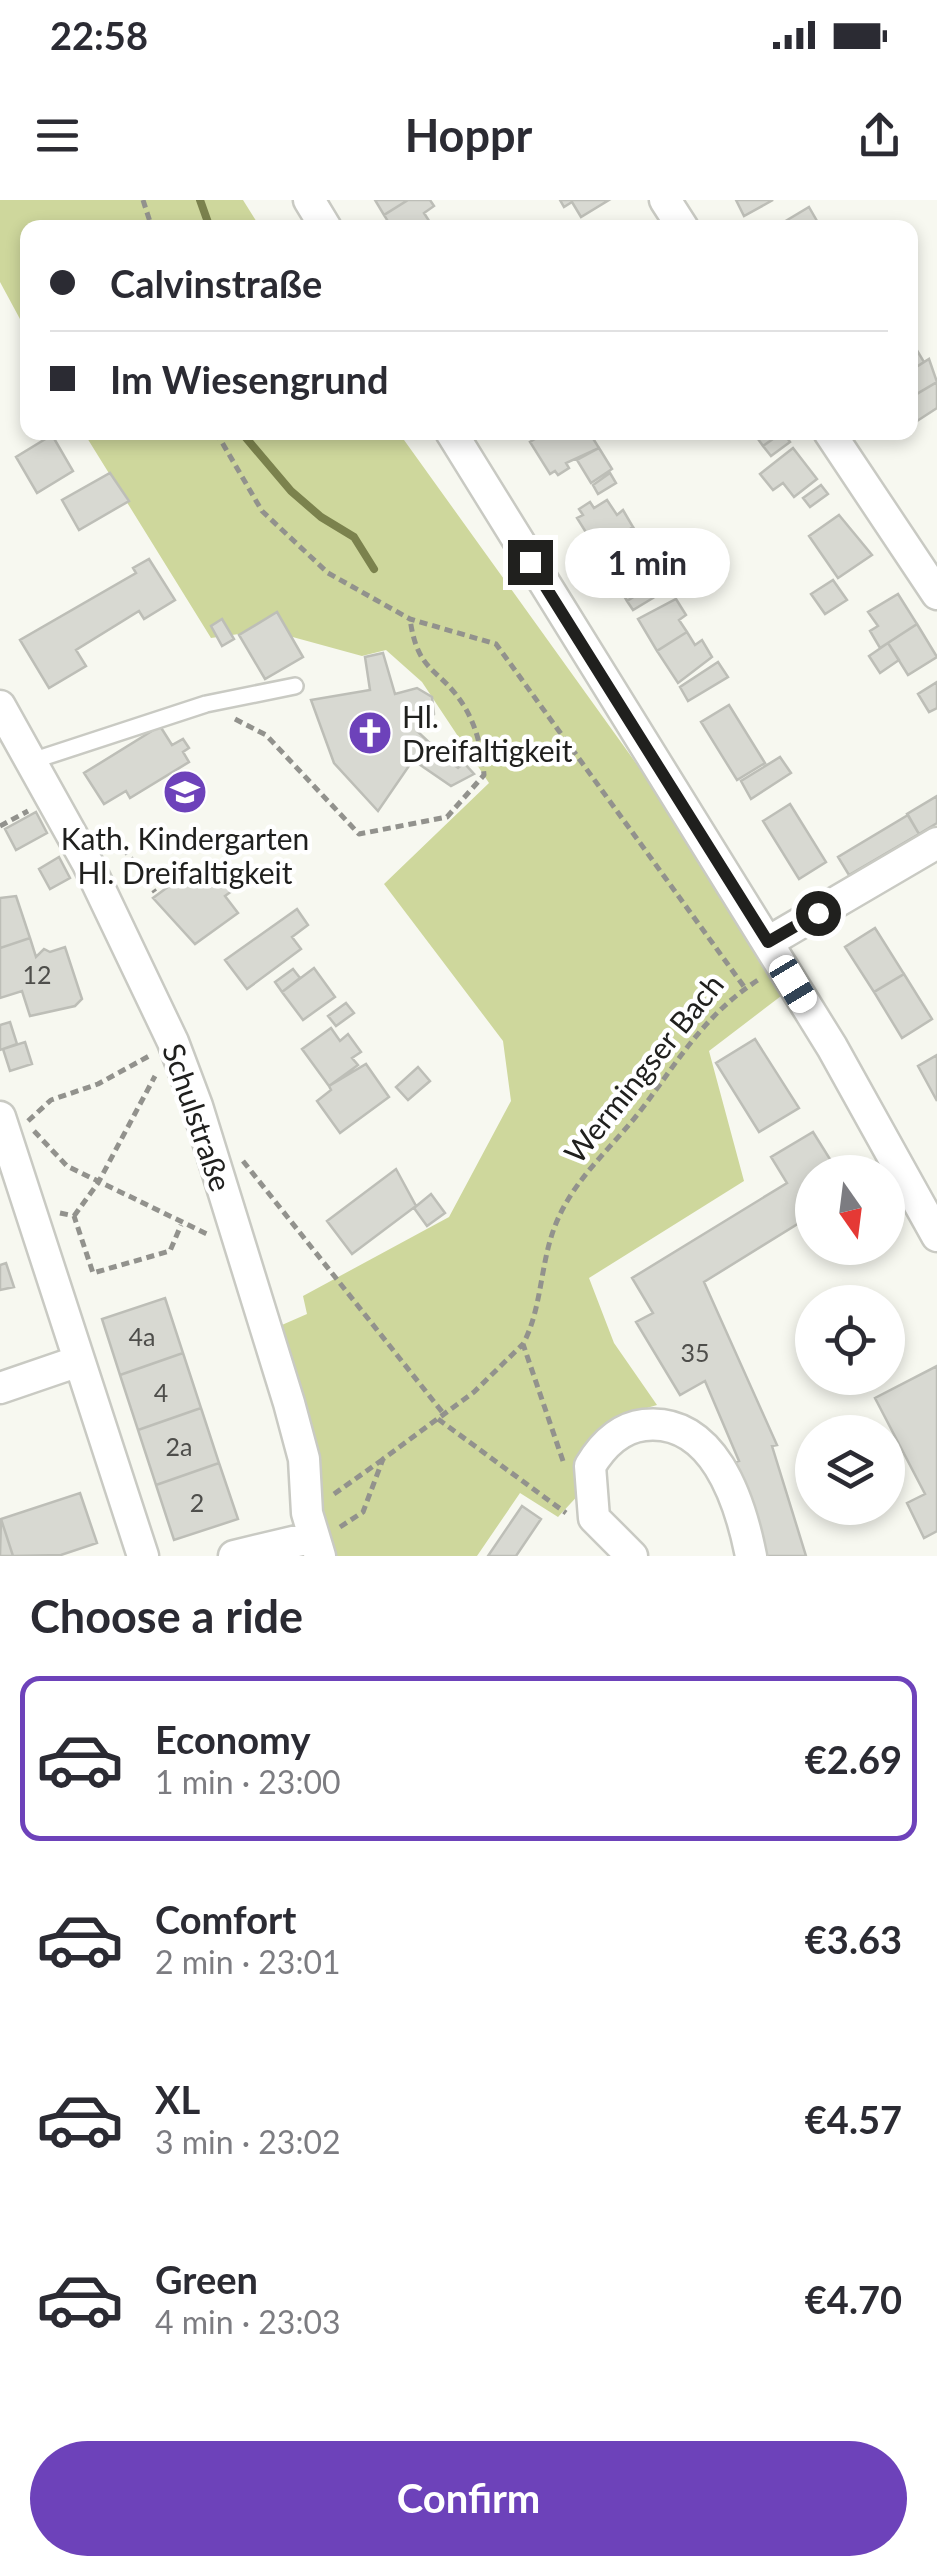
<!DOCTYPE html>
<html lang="en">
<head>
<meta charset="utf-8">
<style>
	:root { --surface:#fff; --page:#f7f7f7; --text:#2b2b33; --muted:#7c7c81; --line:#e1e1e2; --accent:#6d42ba }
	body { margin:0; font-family:Lato,sans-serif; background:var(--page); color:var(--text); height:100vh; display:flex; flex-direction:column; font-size:38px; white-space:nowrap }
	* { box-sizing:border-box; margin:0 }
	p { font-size:32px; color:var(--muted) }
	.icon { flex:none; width:55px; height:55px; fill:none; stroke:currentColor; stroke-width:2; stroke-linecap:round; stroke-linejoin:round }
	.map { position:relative; height:1356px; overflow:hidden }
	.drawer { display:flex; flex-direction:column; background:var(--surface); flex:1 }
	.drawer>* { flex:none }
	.top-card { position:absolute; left:20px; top:20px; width:898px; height:220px; border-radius:20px; box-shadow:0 5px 15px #0003; display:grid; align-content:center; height:220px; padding:0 30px; background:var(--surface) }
	.needle { width:65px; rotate:166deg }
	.buttons { position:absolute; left:795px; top:955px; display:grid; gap:20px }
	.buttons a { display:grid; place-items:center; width:110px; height:110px; border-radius:50%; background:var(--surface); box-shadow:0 5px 15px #0003; font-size:50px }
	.end { position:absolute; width:45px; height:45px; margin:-22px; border:12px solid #20201e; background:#fff; box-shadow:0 0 0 5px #fff }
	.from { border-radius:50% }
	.bubble { position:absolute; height:70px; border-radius:35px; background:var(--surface); box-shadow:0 5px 15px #0003; font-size:32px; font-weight:700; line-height:70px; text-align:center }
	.car { position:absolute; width:30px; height:60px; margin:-30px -15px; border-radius:12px; box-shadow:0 0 8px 2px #0007; background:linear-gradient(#fff 24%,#345 0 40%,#fff 0 76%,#345 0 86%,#fff 0) }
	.top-card b { display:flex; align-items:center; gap:35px; height:95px; font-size:38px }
	.top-card b+b { border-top:2px solid var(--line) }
	.top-card i { width:25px; height:25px; background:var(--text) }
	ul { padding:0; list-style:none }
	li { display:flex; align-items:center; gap:30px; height:165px; margin:0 20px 15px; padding:0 10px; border:5px solid transparent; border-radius:20px }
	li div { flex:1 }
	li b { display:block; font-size:38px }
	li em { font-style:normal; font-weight:700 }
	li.current { border-color:var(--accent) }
	li>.icon { width:90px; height:90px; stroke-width:1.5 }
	h2 { padding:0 30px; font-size:45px; line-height:120px }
	.primary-button { display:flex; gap:20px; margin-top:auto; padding:20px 30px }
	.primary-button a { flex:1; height:115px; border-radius:60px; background:var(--accent); color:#fff; font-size:40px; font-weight:700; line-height:115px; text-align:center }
	.status { display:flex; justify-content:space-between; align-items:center; height:70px; padding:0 50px; background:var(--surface); direction:ltr }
	.status svg { height:28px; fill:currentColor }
	header { display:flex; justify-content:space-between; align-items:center; height:130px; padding:0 30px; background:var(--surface); font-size:45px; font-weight:700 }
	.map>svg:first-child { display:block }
	.green { fill:#ced79c }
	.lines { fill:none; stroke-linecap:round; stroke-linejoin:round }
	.stream { stroke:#7b824d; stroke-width:8 }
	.building { fill:#d8d9d2; stroke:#bdbeb7; stroke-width:2.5 }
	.lane-casing { stroke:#c9cac3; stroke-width:20 }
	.street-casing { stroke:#c9cac3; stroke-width:35 }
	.path { stroke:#92928d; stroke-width:5; stroke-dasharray:8 5; stroke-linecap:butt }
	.lane { stroke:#fff; stroke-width:15 }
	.street { stroke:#fff; stroke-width:30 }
	.route { stroke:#20201e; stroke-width:12 }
	.labels { text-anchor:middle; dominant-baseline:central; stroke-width:9; stroke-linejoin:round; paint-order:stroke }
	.number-label { font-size:25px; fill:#4e4e4b }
	.poi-label { font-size:30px; fill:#20201e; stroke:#fff; text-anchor:start }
	.street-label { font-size:30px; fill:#20201e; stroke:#fff }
</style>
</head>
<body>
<div class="status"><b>22:58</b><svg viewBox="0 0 49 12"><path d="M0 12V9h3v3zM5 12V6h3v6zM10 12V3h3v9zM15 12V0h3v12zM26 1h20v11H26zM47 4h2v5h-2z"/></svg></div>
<header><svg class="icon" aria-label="menu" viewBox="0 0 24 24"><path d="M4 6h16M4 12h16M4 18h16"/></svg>Hoppr<svg class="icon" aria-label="share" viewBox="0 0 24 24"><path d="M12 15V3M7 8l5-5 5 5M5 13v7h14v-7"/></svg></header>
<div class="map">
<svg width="937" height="1356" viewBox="0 0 937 1356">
	<rect width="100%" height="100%" fill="#f7f8f0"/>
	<!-- green -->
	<path class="green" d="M0 0H243L260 27 28 28 27 132 0 82Z
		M84 233H399L735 701 789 790 709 851 744 981 589 1078 614 1143 657 1205C610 1219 573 1234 583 1290L558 1317 520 1293 477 1356H336L319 1330 275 1128 307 1114 303 1096 449 1017 511 901 503 841 384 684 489 583 422 482 386 450 362 456 267 430 211 438Z"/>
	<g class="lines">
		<!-- stream -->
		<path class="stream" d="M200 0 210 28
			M241 232 291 291 321 317 354 337 374 369"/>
	</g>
	<!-- building -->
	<path class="building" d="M375 0H408L384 15Z
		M408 0H430L434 6 424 13 433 27 392 28 384 15Z
		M560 0H609L581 17 572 2 564 7Z
		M736 0H773L744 16Z
		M809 7 821 28H774Z
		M912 142 924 162 910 171V144Z
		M929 159 937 182 910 198V171Z
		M937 182V208L914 223 910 198Z
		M546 232H589L599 248 566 263 569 268 558 275 555 271 550 274 530 242Z
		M753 232H780L781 233 763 246Z
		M783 232 790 242 771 256 763 246Z
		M52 235 73 271 37 293 16 257Z
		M599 248 612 269 591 283 577 260Z
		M793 248 817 279 794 297 783 283 773 290 760 274Z
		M110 273 129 301 79 330 62 300Z
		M610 273 616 283 598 294 593 285Z
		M821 285 828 294 810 307 803 298Z
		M607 300 617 315 623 310 633 327 597 350 577 318 583 315 579 309 590 302 594 308Z
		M839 315 872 355 838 378 809 336Z
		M633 327 644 344 637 348 646 363 632 371 636 377 625 384 621 378 616 381 597 350Z
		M149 359 175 400 144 419 139 411 76 450 86 466 49 488 20 440 136 373 133 368Z
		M640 379 646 389 627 401 621 391Z
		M833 380 847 400 825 414 811 394Z
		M646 389 653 398 633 410 627 401Z
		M898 394 917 424 880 448 870 431 878 426 868 412Z
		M676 399 686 415 679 420 687 432 657 451 638 419Z
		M277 412 303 457 265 479 239 435Z
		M222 419 234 439 222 446 211 426Z
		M917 424 937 457 908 475 888 443Z
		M687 432 695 445 702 440 712 457 678 483 657 451Z
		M888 443 899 460 880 473 869 456Z
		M383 453 395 494 417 488 432 497 434 514 418 532 449 561 458 568 464 563 474 574 451 586 413 560 378 611 334 563 311 500 370 490 365 457Z
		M718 462 728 477 688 501 680 487Z
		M937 482V508L929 512 918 494Z
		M729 505 765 563 737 580 701 522Z
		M160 526 172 545 183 539 189 548 183 552 189 562 130 598 126 591 104 604 84 573Z
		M780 557 791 573 751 599 741 581Z
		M937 596V623L919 634 907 614Z
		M790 604 826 662 799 679 763 621Z
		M36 612 47 633 16 650 5 629Z
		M908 615 919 634 849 675 838 657Z
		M59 657 70 678 50 689 39 669Z
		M218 664 236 688 225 696 238 713 195 744 153 698 188 672 195 682Z
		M16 696 30 738 0 748V698Z
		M297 709 308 725 292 737 301 749 247 789 225 760Z
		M875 728 904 774 874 792 845 747Z
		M30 738 36 757 44 749 50 752 65 747 82 799 75 806 30 816 22 791 0 798V748Z
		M314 768 335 797 303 820 282 792Z
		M293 769 300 778 282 792 275 782Z
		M904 774 932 819 902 838 874 792Z
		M346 803 354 813 336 826 328 816Z
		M10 822 17 844 0 850V825Z
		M331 828 340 841 348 834 361 852 352 858 358 865 329 886 302 849Z
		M755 839 799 908 759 932 716 863Z
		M25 842 32 864 10 871 3 849Z
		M937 855V901L918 866Z
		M366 864 389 897 340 933 317 901 331 890 329 886Z
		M418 867 430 881 408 900 396 887Z
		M813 932 838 972H812V1015L704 1082 777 1245 772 1246 806 1356H764L735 1262 739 1261 705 1181 680 1195 636 1122 653 1113 632 1078 787 983 771 957Z
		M396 969 416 1006 352 1054 327 1021Z
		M431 994 445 1013 427 1026 414 1008Z
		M6 1063 14 1087 0 1090V1065Z
		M165 1098 183 1153 120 1175 102 1119Z
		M183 1153 201 1208 138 1230 120 1175Z
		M937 1166V1331L924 1338 907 1303 925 1294 875 1198Z
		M201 1208 219 1263 156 1285 138 1230Z
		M219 1263 238 1319 174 1340 156 1285Z
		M80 1293 97 1343 61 1355 13 1356 1 1319Z
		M522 1306 541 1319 516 1356H488Z
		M1 1319 13 1356H0Z"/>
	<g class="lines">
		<defs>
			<path id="lane" d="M32 561 206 504 295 486"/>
			<path id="street" d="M309 0 326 28
				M665 0 683 28
				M451 232 832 847 937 1036
				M829 232 937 394
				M0 506 88 664 173 842 197 906 289 1203 304 1259 307 1313 320 1356
				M768 742 937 643
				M0 917 143 1356
				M0 1188 79 1161
				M234 1356 314 1337
				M632 1356 594 1318 590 1266C602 1246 619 1228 644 1225 713 1217 740 1300 751 1356"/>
		</defs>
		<!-- lane casing -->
		<use href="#lane" class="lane-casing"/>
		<!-- street casing -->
		<use href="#street" class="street-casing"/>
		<!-- path -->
		<path class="path" d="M143 0 152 28
			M216 232 262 311 328 373 410 419 496 444 745 788
			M235 519 266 535 359 634 447 617 484 575C482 551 477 527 464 506 439 466 418 475 410 419
			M0 626 28 611
			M114 634 122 646
			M112 651 122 646 155 692
			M28 921 51 900 98 884 149 856
			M34 931 67 966 207 1034
			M243 961 443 1213
			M60 1013 74 1016 93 1073 170 1051 181 1025
			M74 1016 98 983 155 876
			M438 1219 566 1313
			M563 1261 523 1144C542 1109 540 1064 555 1026 573 979 611 949 641 910 679 860 704 815 758 780
			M334 1294 382 1260
			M340 1327 363 1312 383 1259 474 1192 523 1144"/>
		<!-- lane -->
		<use href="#lane" class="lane"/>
		<!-- street -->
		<use href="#street" class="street"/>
	</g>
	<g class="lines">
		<!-- route -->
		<path class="route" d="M530 362 768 742 818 713"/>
	</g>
	<!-- icons -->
	<defs>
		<symbol id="church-disc" viewBox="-11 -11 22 22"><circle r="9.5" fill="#6d42ba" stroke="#fff"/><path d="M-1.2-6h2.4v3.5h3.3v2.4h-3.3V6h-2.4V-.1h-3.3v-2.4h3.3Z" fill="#fff"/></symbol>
		<symbol id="school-disc" viewBox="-11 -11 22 22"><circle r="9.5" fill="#6d42ba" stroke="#fff"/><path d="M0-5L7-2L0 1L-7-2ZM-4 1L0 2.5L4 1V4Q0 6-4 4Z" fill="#fff"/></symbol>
	</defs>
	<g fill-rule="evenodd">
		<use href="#church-disc" x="345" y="508" width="50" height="50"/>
		<use href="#school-disc" x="160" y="567" width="50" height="50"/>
	</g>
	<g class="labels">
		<!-- number labels -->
		<g class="number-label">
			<text x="37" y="774">12</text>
			<text x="142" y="1136">4a</text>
			<text x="695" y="1152">35</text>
			<text x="161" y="1192">4</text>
			<text x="179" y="1246">2a</text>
			<text x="197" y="1302">2</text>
		</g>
		<!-- poi labels -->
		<g class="poi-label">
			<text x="402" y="516">Hl.<tspan x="402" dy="34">Dreifaltigkeit</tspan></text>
			<text x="185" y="638" text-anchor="middle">Kath. Kindergarten<tspan x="185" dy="34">Hl. Dreifaltigkeit</tspan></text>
		</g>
		<!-- street labels -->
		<g class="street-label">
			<text transform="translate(643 868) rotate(-51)">Wermingser Bach</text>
			<text transform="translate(198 917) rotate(71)">Schulstraße</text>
		</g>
	</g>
</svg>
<div class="buttons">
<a><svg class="needle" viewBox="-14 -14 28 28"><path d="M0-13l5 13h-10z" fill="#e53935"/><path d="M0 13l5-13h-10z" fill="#7c7c81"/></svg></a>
<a><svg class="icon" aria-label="locate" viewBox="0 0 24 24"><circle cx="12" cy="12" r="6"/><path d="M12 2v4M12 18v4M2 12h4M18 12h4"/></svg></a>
<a><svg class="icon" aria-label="layers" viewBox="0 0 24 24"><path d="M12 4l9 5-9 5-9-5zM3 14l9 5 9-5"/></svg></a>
</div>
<i class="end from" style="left:818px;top:713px"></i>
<i class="end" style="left:530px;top:362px"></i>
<div class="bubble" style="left:565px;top:328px;width:165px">1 min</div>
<i class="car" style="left:793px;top:784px;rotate:149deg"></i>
<div class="top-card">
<b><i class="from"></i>Calvinstraße</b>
<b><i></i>Im Wiesengrund</b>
</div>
</div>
<section class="drawer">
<h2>Choose a ride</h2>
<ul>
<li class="current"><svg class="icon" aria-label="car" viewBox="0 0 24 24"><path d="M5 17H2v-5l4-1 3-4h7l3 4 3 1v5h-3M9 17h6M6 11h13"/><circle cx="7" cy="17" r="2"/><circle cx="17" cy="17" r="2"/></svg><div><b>Economy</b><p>1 min · 23:00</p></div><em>€2.69</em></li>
<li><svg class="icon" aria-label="car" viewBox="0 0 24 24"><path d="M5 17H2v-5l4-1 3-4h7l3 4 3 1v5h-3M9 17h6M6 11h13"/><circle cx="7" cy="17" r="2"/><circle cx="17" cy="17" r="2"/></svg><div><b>Comfort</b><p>2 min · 23:01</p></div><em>€3.63</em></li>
<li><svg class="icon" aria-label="car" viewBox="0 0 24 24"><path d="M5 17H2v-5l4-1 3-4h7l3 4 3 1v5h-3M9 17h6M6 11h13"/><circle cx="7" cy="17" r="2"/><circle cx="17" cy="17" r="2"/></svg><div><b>XL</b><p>3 min · 23:02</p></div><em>€4.57</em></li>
<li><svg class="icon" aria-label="car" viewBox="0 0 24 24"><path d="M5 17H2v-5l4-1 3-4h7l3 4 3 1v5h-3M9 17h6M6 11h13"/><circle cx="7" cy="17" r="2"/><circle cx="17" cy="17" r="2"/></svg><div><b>Green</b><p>4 min · 23:03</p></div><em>€4.70</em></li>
</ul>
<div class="primary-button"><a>Confirm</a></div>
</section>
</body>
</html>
